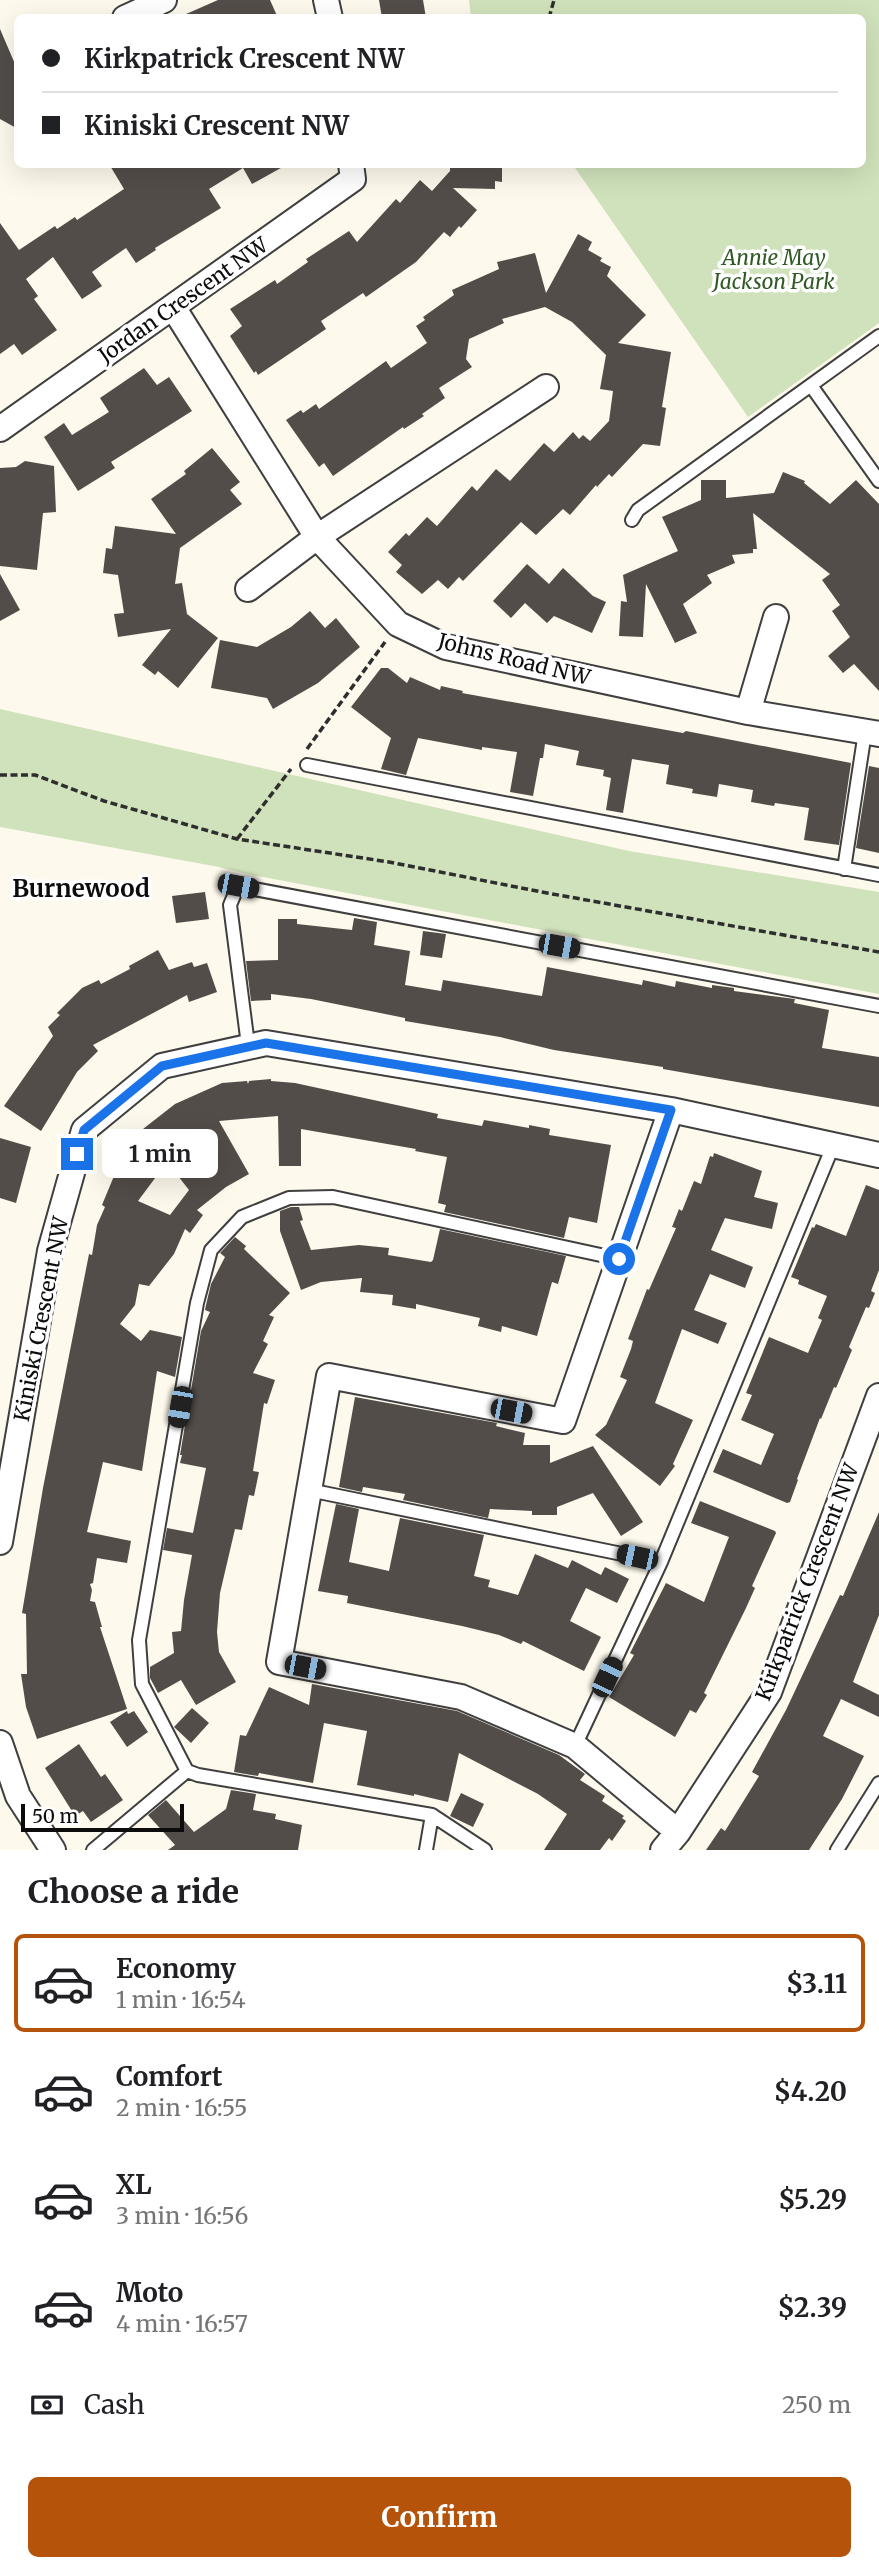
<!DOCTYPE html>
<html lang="en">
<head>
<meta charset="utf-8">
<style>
	:root { --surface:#fff; --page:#f6f6f6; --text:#202124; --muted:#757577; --line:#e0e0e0; --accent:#b45309 }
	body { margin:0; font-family:Merriweather,serif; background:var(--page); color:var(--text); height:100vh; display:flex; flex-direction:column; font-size:26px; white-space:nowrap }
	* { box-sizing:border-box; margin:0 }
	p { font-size:23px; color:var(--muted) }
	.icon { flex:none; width:38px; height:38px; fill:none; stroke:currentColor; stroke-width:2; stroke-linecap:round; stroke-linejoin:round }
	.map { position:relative; height:1850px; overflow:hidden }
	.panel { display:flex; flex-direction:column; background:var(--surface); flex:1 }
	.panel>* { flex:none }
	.guide { position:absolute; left:14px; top:14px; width:852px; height:154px; border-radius:10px; box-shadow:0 7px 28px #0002; display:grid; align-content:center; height:154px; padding:0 28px; background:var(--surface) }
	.scale { position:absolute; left:21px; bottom:18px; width:163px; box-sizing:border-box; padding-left:7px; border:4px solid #0c0c0c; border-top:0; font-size:19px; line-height:24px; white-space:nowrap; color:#0c0c0c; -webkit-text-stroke:5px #fff; paint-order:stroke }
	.end { position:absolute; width:32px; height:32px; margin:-16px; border:9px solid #1a73e8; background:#fff; box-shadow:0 0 0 4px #fff }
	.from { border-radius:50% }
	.bubble { position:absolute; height:49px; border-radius:10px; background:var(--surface); box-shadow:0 7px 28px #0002; font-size:23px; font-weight:700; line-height:49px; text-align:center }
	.car { position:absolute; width:21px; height:42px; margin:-21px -10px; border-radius:9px; box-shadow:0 0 5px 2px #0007; background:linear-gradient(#222 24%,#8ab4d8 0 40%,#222 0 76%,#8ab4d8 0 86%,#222 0) }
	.guide b { display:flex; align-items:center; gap:24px; height:66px; font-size:26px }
	.guide b+b { border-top:2px solid var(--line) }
	.guide i { width:18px; height:18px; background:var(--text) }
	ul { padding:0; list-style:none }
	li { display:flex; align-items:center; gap:21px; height:98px; margin:0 14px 10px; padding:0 14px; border:4px solid transparent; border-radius:10px }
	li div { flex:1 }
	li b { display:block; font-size:26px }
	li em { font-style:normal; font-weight:700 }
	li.on { border-color:var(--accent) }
	li>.icon { width:63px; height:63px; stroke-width:1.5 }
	h2 { padding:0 28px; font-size:32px; line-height:84px }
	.pay { display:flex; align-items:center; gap:18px; height:77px; padding:0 28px; font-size:26px }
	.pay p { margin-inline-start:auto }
	.action { display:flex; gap:14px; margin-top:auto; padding:14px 28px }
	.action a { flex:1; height:80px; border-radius:10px; background:var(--accent); color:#fff; font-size:28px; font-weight:700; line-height:80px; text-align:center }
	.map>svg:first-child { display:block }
	.green { fill:#d0e2bb }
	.building { fill:#534d49; fill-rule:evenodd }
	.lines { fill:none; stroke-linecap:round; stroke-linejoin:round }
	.lane-casing { stroke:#3f3f3f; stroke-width:16 }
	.street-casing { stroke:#3f3f3f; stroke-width:28 }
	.path { stroke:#2e2e2e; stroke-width:3.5; stroke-dasharray:7 3.5; stroke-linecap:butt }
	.lane { stroke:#fff; stroke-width:12 }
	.street { stroke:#fff; stroke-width:24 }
	.route { stroke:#1a73e8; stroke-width:9 }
	.labels { text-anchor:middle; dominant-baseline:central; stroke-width:7; stroke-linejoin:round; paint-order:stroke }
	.park-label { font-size:21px; font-style:italic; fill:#315a25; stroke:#fff }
	.street-label { font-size:21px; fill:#0c0c0c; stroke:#fff }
	.quarter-label { font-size:24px; font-weight:bold; fill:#0c0c0c; stroke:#fff }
</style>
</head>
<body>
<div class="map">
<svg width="879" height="1850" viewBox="0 0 879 1850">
	<rect width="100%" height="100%" fill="#fdf9ec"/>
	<!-- green -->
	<path class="green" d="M469 0H879V323L748 417 573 165 863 164V18H471Z
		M0 709 629 851 879 892V994L247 874 219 867 0 827Z"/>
	<!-- building -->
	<path class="building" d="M218 0H270L278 18H177Z
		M379 0H423L426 18H382Z
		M0 29 18 71V129L0 119Z
		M109 164H288L252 184 243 168 209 189 221 208 155 248 156 250 136 263 126 248 103 264 92 272 102 286 82 299 53 257 26 279 38 296 34 299 57 330 22 355 14 344 0 354V223L19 250 55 226 57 229 75 217 77 220 124 189Z
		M450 164H502V182L495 181V189L453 188 477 210 461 228 459 226 450 237 444 232 416 262 366 297 363 293 321 321 326 329 258 375 256 371 254 373 230 336 242 326 230 309 275 280 277 284 308 262 306 259 349 231 357 242 396 199 400 203 420 180 432 191 450 171Z
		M578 234 592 242 588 250 602 258 600 261 611 267 607 276 646 315 618 343 671 352 662 407 666 408 660 446 643 444 612 477 609 474 597 487 596 485 570 515 563 509 536 535 521 522 463 581 459 577 448 589 438 580 422 594 396 572 402 565 388 552 406 533 409 536 427 517 437 526 472 486 477 491 496 469 510 481 544 443 554 452 573 432 579 439 583 435 590 441 609 421 613 391 600 389 606 355 572 322 545 307 502 319 504 323 469 339 466 359 472 367 439 388 445 398 422 414 424 416 404 429 403 427 333 476 324 463 319 467 286 420 301 410 303 413 316 404 319 409 386 361 391 368 427 343 416 326 425 320 423 317 454 295 452 290 499 269 497 262 535 253 546 293Z
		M144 368 157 385 169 377 192 411 111 462 115 468 78 491 44 437 64 423 72 435 109 412 100 398Z
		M212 448 240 482 230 490 242 504 180 548 175 584 182 583 187 614 218 638 178 688 158 671 155 675 142 665 171 629 118 637 114 614 124 613 118 575 103 573 106 548 112 549 115 526 176 534 151 499 186 474 184 471Z
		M25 461 54 466 56 512 43 513 37 570 0 566V468L16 467Z
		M783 472 805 481 804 483 830 504 856 480 879 504V691L854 664 843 673 828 656 850 637 832 611 840 605 822 580 830 574 753 513 757 549H753V553L732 555 735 563 707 575 712 583 683 604 697 633 675 643 646 584 643 637 619 636 621 601 627 602 623 575 678 551 662 517 701 500V480H726V498L774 493Z
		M527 564 549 584 563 568 593 596 606 602 592 633 554 616 547 623 525 603 511 618 493 601Z
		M0 574 20 610 0 621Z
		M310 611 325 628 336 618 360 647 318 683 273 709 267 698 211 688 220 640 257 647 291 627Z
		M381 668H388L407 683 410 677 440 690 441 686 463 691 462 693 683 733 686 731 851 763 839 845 804 840 809 808 775 803 774 806 751 802 753 790 719 784 717 797 692 793 693 789 666 784 669 765 632 759 623 813 606 810 611 778 603 776 604 770 576 765 579 751 545 744 543 758H540L533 796 510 792 517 752 482 747V750L418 738 406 775 381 769 391 738 351 707Z
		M869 766 879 768V853L856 848Z
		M205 892 209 919 176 923 172 896Z
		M354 918 377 922 374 945 410 951 405 985 441 991 443 980 542 996 547 967 642 985 643 980 675 987 676 981 712 988V985L734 988V991L795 999 794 1003 829 1010 822 1048 879 1057V1107L663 1069V1067L554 1050 500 1037 405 1021V1018L311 999 271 994V1000L251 1001 246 961 278 960V919H297V924L352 930Z
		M423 931 446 934 442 958 420 955Z
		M158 950 169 970 192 962 194 967 207 963 217 992 189 1002 187 995 93 1045 98 1051 77 1072 41 1131 4 1106 53 1036 48 1027 60 1015 57 1013 82 988 99 980 101 984 130 969 129 966Z
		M271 1079V1081L295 1083 438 1114 437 1118 482 1126 484 1120 529 1128V1125L550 1129 549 1135 611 1145 597 1223 569 1217 564 1238 444 1212 446 1205 438 1203 447 1157 415 1151 416 1149 301 1129V1166H279L278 1116 219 1121 249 1174 226 1187 197 1210 203 1215 190 1233 185 1229 174 1254 149 1286 139 1284 135 1305 120 1324 141 1341 150 1330 182 1337 175 1377 157 1371 142 1471 103 1462 87 1532 131 1541 127 1563 97 1558 93 1583 90 1584 92 1590 90 1601 95 1602 102 1627H100L127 1709 37 1739 26 1707 21 1674H27L26 1614 22 1613 43 1488 89 1254 92 1255 97 1225 105 1207 102 1205 114 1176 112 1174 145 1131 143 1129 175 1104 222 1083 247 1081 248 1084 249 1081ZM167 1162 189 1190 170 1215 138 1201Z
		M0 1138 31 1147 16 1203 0 1198Z
		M714 1153 762 1171 754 1197 778 1203 772 1229 725 1218 711 1250 753 1267 745 1288 710 1274 694 1310 727 1323 718 1344 682 1329 655 1403 693 1420 673 1464 675 1466 660 1486 595 1435 606 1425 627 1380 620 1377 631 1349 633 1341 628 1339 647 1289 649 1290 676 1228 672 1227 679 1209 682 1211 694 1181 701 1184 710 1156 713 1157Z
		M866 1185 879 1190V1270L871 1291 875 1293 869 1308 866 1307 849 1347 852 1350 836 1388 834 1387 821 1419 820 1418 797 1479 798 1480 790 1502 787 1503 713 1472 723 1449 761 1465 774 1434 741 1420 752 1395 746 1393 769 1337 808 1353 822 1320 818 1318 827 1296 798 1284 799 1280 791 1277 812 1227 814 1228 816 1224 846 1236Z
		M291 1207H299L303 1220 300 1221 311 1250 359 1245 389 1248 388 1255 431 1262 433 1260 440 1229 566 1256 558 1284 552 1282 537 1336 502 1326 501 1332 478 1326 480 1318 416 1304V1309L392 1305 393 1295 360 1292 362 1278 321 1282 301 1290 280 1231V1211Z
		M235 1237 246 1246 244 1249 290 1293 269 1315 274 1317 263 1341 268 1344 253 1373 275 1380 267 1404 264 1403 253 1471 259 1472 254 1496 249 1495 242 1530 235 1529 220 1593 217 1632 219 1652 236 1682 196 1705 181 1680 158 1693 150 1678V1667L174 1653 172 1632 181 1631 184 1600 192 1555 163 1550 167 1528 193 1533 206 1468 180 1463 182 1455H180L201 1331 210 1312 205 1310 206 1305 211 1284 225 1257 220 1253Z
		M355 1397 497 1423 496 1426 525 1433 523 1445H550V1463L593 1446 643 1522 621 1536 593 1493 557 1507V1515H532V1511L490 1509 488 1518 403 1500 405 1494 363 1487 362 1492 339 1487Z
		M700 1501 775 1531 776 1533 752 1586 755 1588 746 1608 704 1693 707 1695 696 1713 690 1710 675 1737 609 1697 634 1655 630 1653 666 1583 704 1602 729 1537 691 1523Z
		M336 1504 359 1509 349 1562 389 1571 400 1518 484 1535 474 1576 490 1580 488 1587 518 1595 535 1554 568 1568 572 1560 601 1575 605 1567 629 1579 617 1603 586 1588 570 1621 601 1637 584 1671 523 1641 521 1644 499 1635 462 1626 347 1603 348 1596 318 1591Z
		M879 1512V1615L853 1682 879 1695V1717L841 1699 823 1736 864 1756 842 1799 809 1850H706L721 1828 725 1831 759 1776 752 1772 786 1710 840 1595 843 1596Z
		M312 1684 457 1711 559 1755 585 1774 580 1780 605 1796 602 1801 624 1816 622 1818 626 1821 612 1841 609 1838 600 1850H544L567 1814 538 1794 459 1753 448 1802 414 1794V1796L357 1785 367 1731 324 1723 313 1783 259 1773 258 1776 234 1772 240 1735 246 1736 269 1687 309 1705Z
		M192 1708 209 1723 191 1743 174 1727Z
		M127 1711 128 1714 134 1711 148 1732 127 1747 110 1722Z
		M79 1744 101 1777 105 1774 123 1800 91 1822 83 1811 75 1816 45 1768Z
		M231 1790 256 1794 253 1810 276 1814 275 1819 302 1825 298 1850H168L175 1845 148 1815 166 1800 194 1832 226 1809Z
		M461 1793 484 1804 473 1827 450 1816Z"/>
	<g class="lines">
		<defs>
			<path id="lane" d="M812 387 879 481
				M632 520 638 510 879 336
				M307 765 879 875
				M844 869 865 732
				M248 1045 230 905 238 886 879 1006
				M309 1490 661 1562
				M575 1746 661 1562 833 1146
				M93 1850 187 1771
				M426 1850 432 1815
				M485 1850 432 1815 198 1775 187 1771 142 1684 139 1640 197 1303 211 1250 242 1217 289 1198 333 1197 619 1259
				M837 1850 879 1783"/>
			<path id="street" d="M326 0 330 18
				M125 18 164 0
				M173 307 317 537 398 624 446 647 748 712 879 734
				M0 429 353 179 351 164
				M248 589 317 537 546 387
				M748 712 776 617
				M671 1110 563 1421 329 1376 279 1662 461 1697 575 1746 678 1832
				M0 1542 50 1251 84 1130 162 1066 266 1043 671 1110 879 1155
				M0 1743 18 1796 53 1850
				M663 1850 678 1832 769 1692 879 1396"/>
		</defs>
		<!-- lane casing -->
		<use href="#lane" class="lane-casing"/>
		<!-- street casing -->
		<use href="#street" class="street-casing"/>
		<!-- path -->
		<path class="path" d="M549 18 554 0
			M307 749 385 642
			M0 775H35L104 801 237 839 389 862 547 893 879 952
			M237 839 291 769"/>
		<!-- lane -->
		<use href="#lane" class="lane"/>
		<!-- street -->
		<use href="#street" class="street"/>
	</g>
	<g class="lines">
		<!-- route -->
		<path class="route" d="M77 1154 84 1130 162 1066 266 1043 671 1110 619 1259"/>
	</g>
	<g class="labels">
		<!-- park labels -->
		<g class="park-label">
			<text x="774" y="257">Annie May<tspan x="774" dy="24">Jackson Park</tspan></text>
		</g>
		<!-- street labels -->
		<g class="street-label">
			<text transform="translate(183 300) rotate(-35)">Jordan Crescent NW</text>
			<text transform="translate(514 659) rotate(14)">Johns Road NW</text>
			<text transform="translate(41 1319) rotate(-79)">Kiniski Crescent NW</text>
			<text transform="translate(807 1582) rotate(-69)">Kirkpatrick Crescent NW</text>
		</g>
		<!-- quarter labels -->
		<g class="quarter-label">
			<text x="81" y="888">Burnewood</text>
		</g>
	</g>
</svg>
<div class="scale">50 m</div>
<i class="end from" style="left:619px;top:1259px"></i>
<i class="end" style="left:77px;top:1154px"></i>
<div class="bubble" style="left:102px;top:1129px;width:116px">1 min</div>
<i class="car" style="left:238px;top:886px;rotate:101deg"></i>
<i class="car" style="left:559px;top:946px;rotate:100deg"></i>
<i class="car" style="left:180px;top:1407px;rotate:190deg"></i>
<i class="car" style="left:511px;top:1411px;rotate:101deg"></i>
<i class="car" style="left:637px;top:1557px;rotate:282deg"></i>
<i class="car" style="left:305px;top:1667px;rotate:101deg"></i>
<i class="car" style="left:607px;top:1677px;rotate:25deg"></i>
<div class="guide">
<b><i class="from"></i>Kirkpatrick Crescent NW</b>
<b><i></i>Kiniski Crescent NW</b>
</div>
</div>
<section class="panel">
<h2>Choose a ride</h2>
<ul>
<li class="on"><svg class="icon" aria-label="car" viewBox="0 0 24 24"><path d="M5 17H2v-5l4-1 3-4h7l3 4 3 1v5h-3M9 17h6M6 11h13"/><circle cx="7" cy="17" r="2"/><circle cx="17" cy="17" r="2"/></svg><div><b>Economy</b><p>1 min · 16:54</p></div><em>$3.11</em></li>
<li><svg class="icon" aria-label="car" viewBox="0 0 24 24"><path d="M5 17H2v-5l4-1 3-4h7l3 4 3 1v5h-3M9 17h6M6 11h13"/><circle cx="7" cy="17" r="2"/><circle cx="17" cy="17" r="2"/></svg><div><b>Comfort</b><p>2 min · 16:55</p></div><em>$4.20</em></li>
<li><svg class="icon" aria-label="car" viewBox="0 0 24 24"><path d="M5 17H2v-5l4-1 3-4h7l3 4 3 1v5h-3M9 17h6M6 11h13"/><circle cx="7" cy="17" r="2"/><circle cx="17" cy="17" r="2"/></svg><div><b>XL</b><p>3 min · 16:56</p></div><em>$5.29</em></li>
<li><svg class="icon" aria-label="car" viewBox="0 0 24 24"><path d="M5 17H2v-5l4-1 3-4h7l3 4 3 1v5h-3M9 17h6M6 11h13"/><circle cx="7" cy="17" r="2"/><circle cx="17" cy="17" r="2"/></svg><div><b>Moto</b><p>4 min · 16:57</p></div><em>$2.39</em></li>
</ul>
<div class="pay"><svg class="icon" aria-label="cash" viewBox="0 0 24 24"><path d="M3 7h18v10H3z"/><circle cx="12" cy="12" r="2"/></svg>Cash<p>250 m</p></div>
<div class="action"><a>Confirm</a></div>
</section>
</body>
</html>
